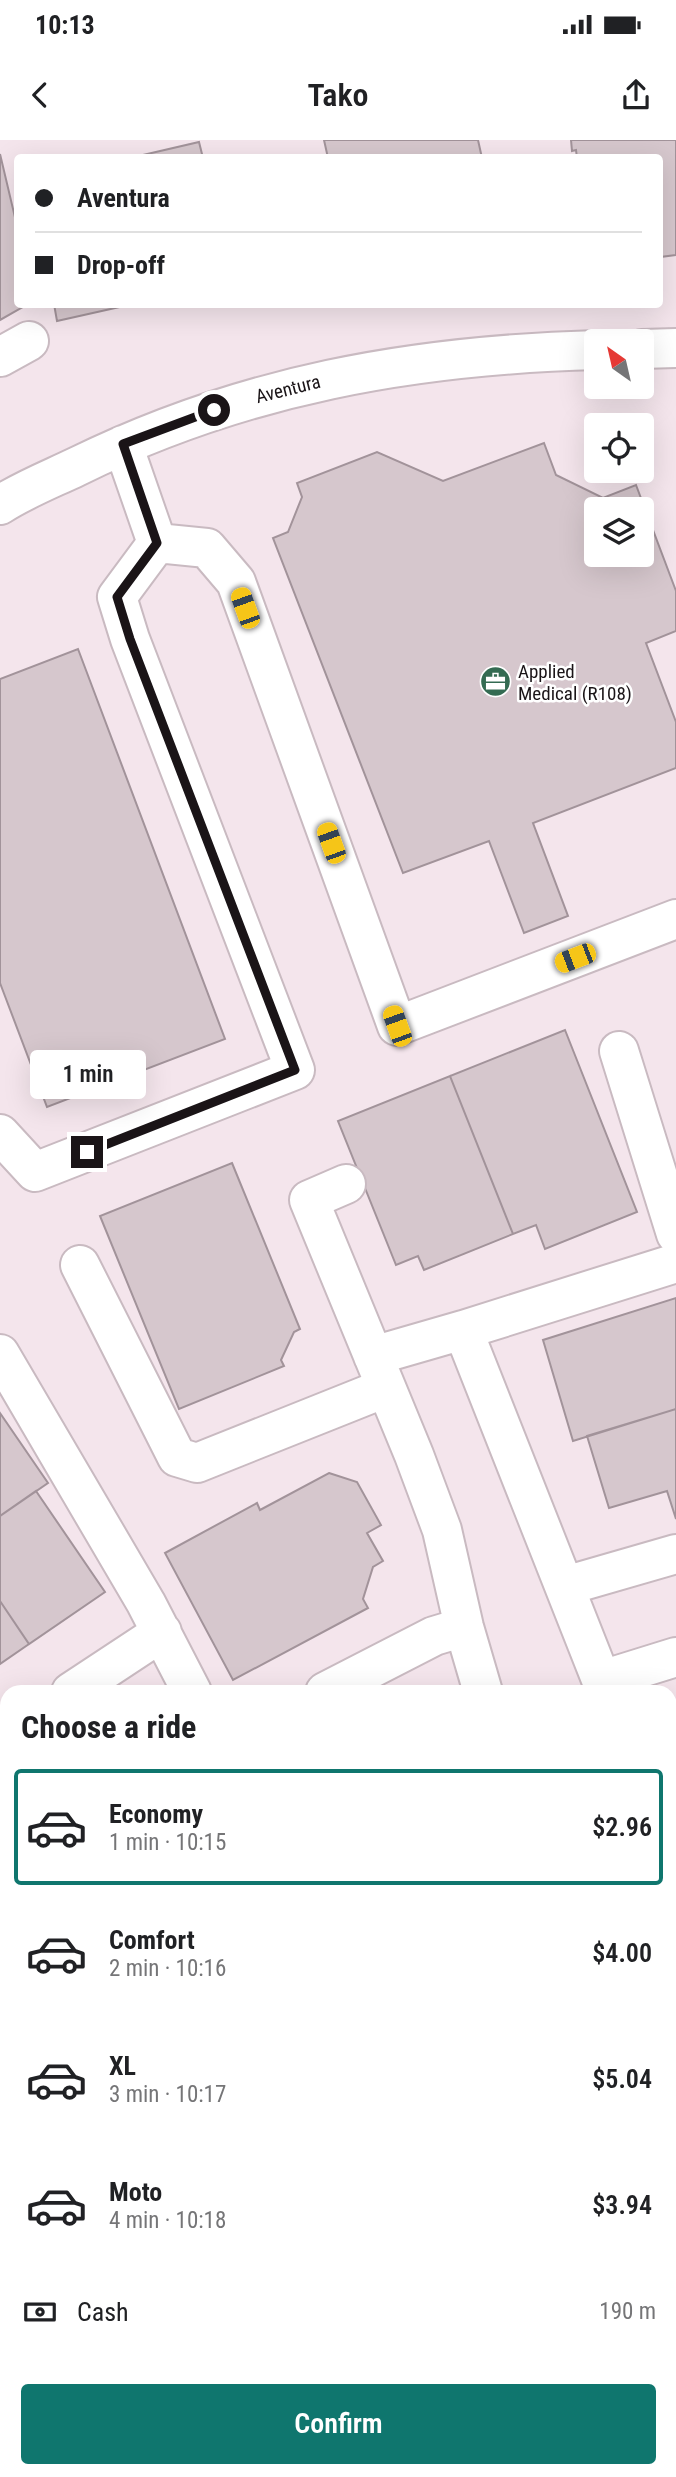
<!DOCTYPE html>
<html lang="en">
<head>
<meta charset="utf-8">
<style>
	:root { --surface:#fff; --page:#f2f2f2; --text:#202124; --muted:#757577; --line:#e0e0e0; --accent:#0f766e }
	body { margin:0; font-family:"Roboto Condensed",sans-serif; background:var(--page); color:var(--text); height:100vh; display:flex; flex-direction:column; font-size:26px; white-space:nowrap }
	* { box-sizing:border-box; margin:0 }
	p { font-size:23px; color:var(--muted) }
	.icon { flex:none; width:38px; height:38px; fill:none; stroke:currentColor; stroke-width:2; stroke-linecap:round; stroke-linejoin:round }
	.map { position:relative; flex:1; overflow:hidden }
	.drawer { position:absolute; left:0px; top:1545px; width:677px; height:793px; display:flex; flex-direction:column; background:var(--surface); border-radius:21px 21px 0 0; box-shadow:0 7px 28px #0002 }
	.drawer>* { flex:none }
	.banner { position:absolute; left:14px; top:14px; width:649px; height:154px; border-radius:7px; box-shadow:0 7px 28px #0002; display:grid; align-content:center; height:154px; padding:0 21px; background:var(--surface) }
	.needle { width:46px; rotate:326deg }
	.buttons { position:absolute; left:584px; top:189px; display:grid; gap:14px }
	.buttons a { display:grid; place-items:center; width:70px; height:70px; border-radius:7px; background:var(--surface); box-shadow:0 7px 28px #0002; font-size:35px }
	.end { position:absolute; width:32px; height:32px; margin:-16px; border:9px solid #1a1417; background:#fff; box-shadow:0 0 0 4px #fff }
	.from { border-radius:50% }
	.bubble { position:absolute; height:49px; border-radius:7px; background:var(--surface); box-shadow:0 7px 28px #0002; font-size:23px; font-weight:600; line-height:49px; text-align:center }
	.car { position:absolute; width:21px; height:42px; margin:-21px -10px; border-radius:9px; box-shadow:0 0 5px 2px #0007; background:linear-gradient(#f5c518 24%,#345 0 40%,#f5c518 0 76%,#345 0 86%,#f5c518 0) }
	.banner b { display:flex; align-items:center; gap:24px; height:66px; font-size:26px }
	.banner b+b { border-top:2px solid var(--line) }
	.banner i { width:18px; height:18px; background:var(--text) }
	ul { padding:0; list-style:none }
	li { display:flex; align-items:center; gap:21px; height:116px; margin:0 14px 10px; padding:0 7px; border:4px solid transparent; border-radius:7px }
	li div { flex:1 }
	li b { display:block; font-size:26px }
	li em { font-style:normal; font-weight:600 }
	li.on { border-color:var(--accent) }
	li>.icon { width:63px; height:63px; stroke-width:1.5 }
	h2 { padding:0 21px; font-size:32px; line-height:84px }
	.pay { display:flex; align-items:center; gap:18px; height:77px; padding:0 21px; font-size:26px }
	.pay p { margin-inline-start:auto }
	.button { display:flex; gap:14px; margin-top:auto; padding:14px 21px }
	.button a { flex:1; height:80px; border-radius:7px; background:var(--accent); color:#fff; font-size:28px; font-weight:600; line-height:80px; text-align:center }
	.status { display:flex; justify-content:space-between; align-items:center; height:49px; padding:0 35px; background:var(--surface); direction:ltr }
	.status svg { height:19px; fill:currentColor }
	header { display:flex; justify-content:space-between; align-items:center; height:91px; padding:0 21px; background:var(--surface); font-size:32px; font-weight:600 }
	.map>svg:first-child { display:block }
	.built { fill:#efd8e2 }
	.building { fill:#d6c7cd; stroke:#a2939a; stroke-width:2; fill-rule:evenodd }
	.lines { fill:none; stroke-linecap:round; stroke-linejoin:round }
	.minor-casing { stroke:#c9bac1; stroke-width:42 }
	.major-casing { stroke:#c9bac1; stroke-width:42 }
	.minor { stroke:#fff; stroke-width:38 }
	.major { stroke:#fff; stroke-width:38 }
	.route { stroke:#1a1417; stroke-width:9 }
	.labels { text-anchor:middle; dominant-baseline:central; stroke-width:5; stroke-linejoin:round; paint-order:stroke }
	.street-label { font-size:19px; fill:#1a1417; stroke:#fff }
	.poi-label { font-size:19px; fill:#1a1417; stroke:#fff; text-anchor:start }
</style>
</head>
<body>
<div class="status"><b>10:13</b><svg viewBox="0 0 49 12"><path d="M0 12V9h3v3zM5 12V6h3v6zM10 12V3h3v9zM15 12V0h3v12zM26 1h20v11H26zM47 4h2v5h-2z"/></svg></div>
<header><svg class="icon" aria-label="back" viewBox="0 0 24 24"><path d="M15 5l-7 7 7 7"/></svg>Tako<svg class="icon" aria-label="share" viewBox="0 0 24 24"><path d="M12 15V3M7 8l5-5 5 5M5 13v7h14v-7"/></svg></header>
<div class="map">
<svg width="676" height="2337" viewBox="0 0 676 2337">
	<rect width="100%" height="100%" fill="#f4e5ec"/>
	<!-- built -->
	<path class="built" d="M676 1875V2337H173L174 2331H670V1876Z"/>
	<!-- building -->
	<path class="building" d="M324 0H478L482 18H328Z
		M571 0H676V115L660 117V18H577L576 10 572 11Z
		M199 2 203 18H130Z
		M0 14 18 90V164H28L0 180Z
		M54 164H133L57 181Z
		M544 303 556 335 603 358 636 345 676 451V491L646 503 676 582V628L533 683 568 776 524 793 489 701 403 733 273 398 288 392 302 357 297 343 377 312 443 341ZM597 369H642V415H597Z
		M78 509 225 899 47 967 0 843V539Z
		M565 890 637 1072 545 1109 536 1085 513 1094 450 936Z
		M450 936 513 1094 424 1130 418 1116 396 1125 338 981Z
		M232 1023 300 1189 294 1192 281 1220 284 1226 179 1269 100 1076Z
		M676 1158V1269L573 1301 543 1200Z
		M676 1269V1379L667 1351 609 1368 587 1296Z
		M0 1273 48 1343 0 1376Z
		M329 1333 357 1342 381 1385 367 1393 383 1421 373 1427 363 1459 368 1468 233 1540 165 1413 257 1363 260 1370Z
		M36 1351 105 1452 29 1504 0 1461V1376Z
		M0 1461 29 1504 0 1524Z
		M7 1951V2061L0 2051V1956Z
		M670 2149 676 2154V2337H473L478 2331H670Z"/>
	<g class="lines">
		<defs>
			<path id="minor" d="M642 209 676 208
				M0 217 29 201
				M123 305 157 403
				M0 365C23 350 51 339 76 327 243 245 412 215 597 210
				M157 403 207 408 236 442 397 886 676 779
				M619 911 676 1094
				M0 994 35 1032 295 930 130 499 117 457 157 403
				M346 1044 309 1060 414 1315 442 1390 464 1487 483 1552
				M80 1125 177 1317 197 1323 385 1248
				M463 1190 606 1552
				M0 1214 146 1463 192 1552
				M373 1216 463 1190 676 1123
				M565 1446 676 1414
				M602 1540 676 1517
				M71 1552 162 1492
				M325 1552 434 1496 464 1487
				M0 1599 7 1594
				M0 1679 7 1689
				M670 1832 676 1830
				M0 1885 7 1880
				M670 1982 676 1987
				M670 2114 676 2119
				M0 2289 7 2282
				M303 2331 309 2337
				M417 2337 418 2331"/>
			<path id="major" d="M0 2209 7 2218
				M101 2331 106 2337
				M0 2334 2 2337"/>
		</defs>
		<!-- minor casing -->
		<use href="#minor" class="minor-casing"/>
		<!-- major casing -->
		<use href="#major" class="major-casing"/>
		<!-- minor -->
		<use href="#minor" class="minor"/>
		<!-- major -->
		<use href="#major" class="major"/>
	</g>
	<g class="lines">
		<!-- route -->
		<path class="route" d="M87 1012 295 930 130 499 117 457 157 403 123 304 214 270"/>
	</g>
	<!-- icons -->
	<defs>
		<symbol id="office-disc" viewBox="-11 -11 22 22"><circle r="9.5" fill="#346b52" stroke="#fff"/><path d="M-6-3h4V-5.5h4V-3h4V5H-6ZM-1-4.5V-3h2v-1.5ZM-6 0V1H6V0Z" fill="#fff"/></symbol>
	</defs>
	<g fill-rule="evenodd">
		<use href="#office-disc" x="478" y="524" width="35" height="35"/>
	</g>
	<g class="labels">
		<!-- street labels -->
		<g class="street-label">
			<text transform="translate(288 249) rotate(-14)">Aventura</text>
		</g>
		<!-- poi labels -->
		<g class="poi-label">
			<text x="518" y="531">Applied<tspan x="518" dy="22">Medical (R108)</tspan></text>
		</g>
	</g>
</svg>
<div class="buttons">
<a><svg class="needle" viewBox="-14 -14 28 28"><path d="M0-13l5 13h-10z" fill="#e53935"/><path d="M0 13l5-13h-10z" fill="#757577"/></svg></a>
<a><svg class="icon" aria-label="locate" viewBox="0 0 24 24"><circle cx="12" cy="12" r="6"/><path d="M12 2v4M12 18v4M2 12h4M18 12h4"/></svg></a>
<a><svg class="icon" aria-label="layers" viewBox="0 0 24 24"><path d="M12 4l9 5-9 5-9-5zM3 14l9 5 9-5"/></svg></a>
</div>
<i class="end from" style="left:214px;top:270px"></i>
<i class="end" style="left:87px;top:1012px"></i>
<div class="bubble" style="left:30px;top:910px;width:116px">1 min</div>
<i class="car" style="left:245px;top:468px;rotate:340deg"></i>
<i class="car" style="left:331px;top:703px;rotate:340deg"></i>
<i class="car" style="left:575px;top:818px;rotate:249deg"></i>
<i class="car" style="left:397px;top:886px;rotate:340deg"></i>
<div class="banner">
<b><i class="from"></i>Aventura</b>
<b><i></i>Drop-off</b>
</div>
<section class="drawer">
<h2>Choose a ride</h2>
<ul>
<li class="on"><svg class="icon" aria-label="car" viewBox="0 0 24 24"><path d="M5 17H2v-5l4-1 3-4h7l3 4 3 1v5h-3M9 17h6M6 11h13"/><circle cx="7" cy="17" r="2"/><circle cx="17" cy="17" r="2"/></svg><div><b>Economy</b><p>1 min · 10:15</p></div><em>$2.96</em></li>
<li><svg class="icon" aria-label="car" viewBox="0 0 24 24"><path d="M5 17H2v-5l4-1 3-4h7l3 4 3 1v5h-3M9 17h6M6 11h13"/><circle cx="7" cy="17" r="2"/><circle cx="17" cy="17" r="2"/></svg><div><b>Comfort</b><p>2 min · 10:16</p></div><em>$4.00</em></li>
<li><svg class="icon" aria-label="car" viewBox="0 0 24 24"><path d="M5 17H2v-5l4-1 3-4h7l3 4 3 1v5h-3M9 17h6M6 11h13"/><circle cx="7" cy="17" r="2"/><circle cx="17" cy="17" r="2"/></svg><div><b>XL</b><p>3 min · 10:17</p></div><em>$5.04</em></li>
<li><svg class="icon" aria-label="car" viewBox="0 0 24 24"><path d="M5 17H2v-5l4-1 3-4h7l3 4 3 1v5h-3M9 17h6M6 11h13"/><circle cx="7" cy="17" r="2"/><circle cx="17" cy="17" r="2"/></svg><div><b>Moto</b><p>4 min · 10:18</p></div><em>$3.94</em></li>
</ul>
<div class="pay"><svg class="icon" aria-label="cash" viewBox="0 0 24 24"><path d="M3 7h18v10H3z"/><circle cx="12" cy="12" r="2"/></svg>Cash<p>190 m</p></div>
<div class="button"><a>Confirm</a></div>
</section>
</div>
</body>
</html>
